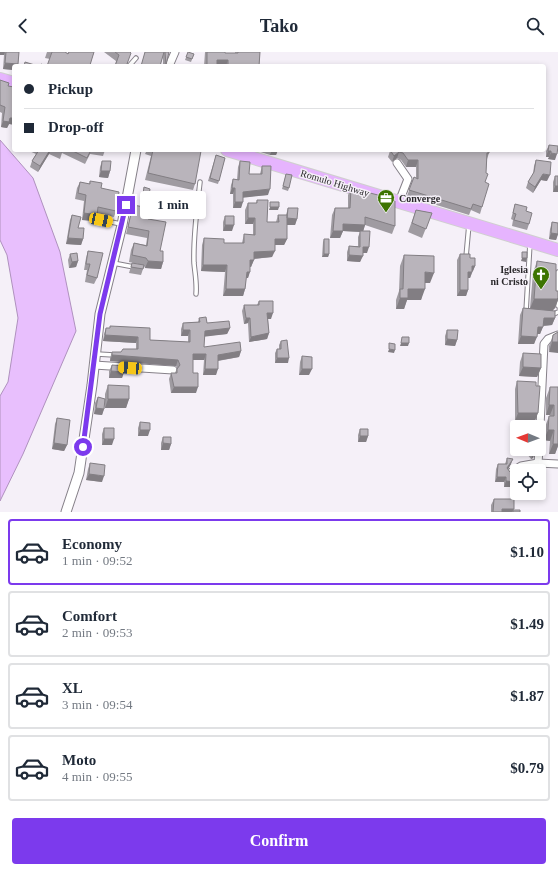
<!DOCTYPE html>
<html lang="en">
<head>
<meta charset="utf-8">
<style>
	:root { --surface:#fff; --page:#f2f2f3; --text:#1f2937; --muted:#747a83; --line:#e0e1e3; --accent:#7c3aed }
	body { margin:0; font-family:Georgia,serif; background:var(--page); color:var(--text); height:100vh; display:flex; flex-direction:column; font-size:15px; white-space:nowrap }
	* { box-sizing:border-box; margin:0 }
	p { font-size:13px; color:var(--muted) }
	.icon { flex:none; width:22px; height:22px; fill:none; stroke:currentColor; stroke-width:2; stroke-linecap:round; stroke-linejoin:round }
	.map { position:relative; height:460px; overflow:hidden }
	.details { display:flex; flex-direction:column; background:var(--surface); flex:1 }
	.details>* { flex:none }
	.banner { position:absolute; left:12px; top:12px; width:534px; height:88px; border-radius:4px; box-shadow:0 2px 6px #0003; display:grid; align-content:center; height:88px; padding:0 12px; background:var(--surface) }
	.needle { width:26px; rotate:271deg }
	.buttons { position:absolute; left:510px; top:368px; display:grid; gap:8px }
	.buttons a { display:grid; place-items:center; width:36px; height:36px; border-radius:4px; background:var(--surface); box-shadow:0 2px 6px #0003; font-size:20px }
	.end { position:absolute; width:18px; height:18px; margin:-9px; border:5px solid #7c3aed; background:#fff; box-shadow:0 0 0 2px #fff }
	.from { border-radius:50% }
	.bubble { position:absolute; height:28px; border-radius:4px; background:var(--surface); box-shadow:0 2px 6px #0003; font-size:13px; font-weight:800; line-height:28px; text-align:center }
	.car { position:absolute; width:12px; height:24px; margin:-12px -6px; border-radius:5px; box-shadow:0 0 3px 1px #0007; background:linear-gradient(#f5c518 24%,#345 0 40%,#f5c518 0 76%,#345 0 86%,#f5c518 0) }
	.banner b { display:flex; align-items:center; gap:14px; height:38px; font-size:15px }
	.banner b+b { border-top:1px solid var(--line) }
	.banner i { width:10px; height:10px; background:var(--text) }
	ul { padding:7px 0 0; list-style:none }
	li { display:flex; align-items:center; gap:12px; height:66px; margin:0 8px 6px; padding:0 4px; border:2px solid var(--line); border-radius:4px }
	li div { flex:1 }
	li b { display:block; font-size:15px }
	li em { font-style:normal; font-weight:800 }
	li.active { border-color:var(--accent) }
	li>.icon { width:36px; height:36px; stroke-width:1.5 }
	.primary-button { display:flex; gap:8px; margin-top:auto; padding:8px 12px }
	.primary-button a { flex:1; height:46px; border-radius:4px; background:var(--accent); color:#fff; font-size:16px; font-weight:800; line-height:46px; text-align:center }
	header { display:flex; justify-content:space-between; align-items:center; height:52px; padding:0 12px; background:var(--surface); font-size:18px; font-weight:800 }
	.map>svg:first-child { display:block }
	.water { fill:#e8bffd; stroke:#af91be }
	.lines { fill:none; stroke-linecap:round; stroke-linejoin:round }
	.lane-casing { stroke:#868189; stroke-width:5.5 }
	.street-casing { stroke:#868189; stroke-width:9 }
	.secondary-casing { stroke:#868189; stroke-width:11 }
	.highway-casing { stroke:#d0cfd0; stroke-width:14 }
	.lane { stroke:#fff; stroke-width:3.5 }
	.street { stroke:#fff; stroke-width:7 }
	.secondary { stroke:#fff; stroke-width:9 }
	.highway { stroke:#e6b4fe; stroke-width:12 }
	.wall { fill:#9f9ba1 }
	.shaded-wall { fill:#827e83 }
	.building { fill:#b9b4bb; stroke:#827e83 }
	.route { stroke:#7c3aed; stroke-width:5 }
	.labels { text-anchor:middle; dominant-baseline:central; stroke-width:3; stroke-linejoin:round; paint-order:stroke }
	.street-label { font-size:10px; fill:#29272a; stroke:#f5f0f8 }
	.poi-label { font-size:10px; font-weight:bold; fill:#29272a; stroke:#f5f0f8; text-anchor:start }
</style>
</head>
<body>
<header><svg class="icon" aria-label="back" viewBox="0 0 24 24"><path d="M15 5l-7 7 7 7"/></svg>Tako<svg class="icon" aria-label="search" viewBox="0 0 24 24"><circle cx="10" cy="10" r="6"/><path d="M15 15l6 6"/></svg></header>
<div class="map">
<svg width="558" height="460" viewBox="0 0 558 460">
	<rect width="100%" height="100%" fill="#f5f0f8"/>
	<!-- water -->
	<path class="water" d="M0 88 33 126 60 200 76 279 23 402 0 449V344L8 330 18 266 7 203 0 188Z"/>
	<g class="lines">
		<defs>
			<path id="lane" d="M129 14 136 6
				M101 168 121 172
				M466 205 469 172
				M113 211 134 215
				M558 220V254
				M196 242C197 231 195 222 194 211 193 184 197 157 200 130
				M526 260 530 191
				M552 263 558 260
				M97 302 114 303"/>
			<path id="street" d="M169 14 175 0
				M397 111 408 127 399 150
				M94 313 173 318
				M539 395 544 292 548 287 558 283
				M538 411 558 412
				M510 421 521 414 538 411 539 397"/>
			<path id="secondary" d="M66 460 79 421 92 333 100 262 122 173 136 98"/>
			<path id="highway" d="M0 27 14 31
				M227 98 558 198"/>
		</defs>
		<!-- lane casing -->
		<use href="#lane" class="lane-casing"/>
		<!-- street casing -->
		<use href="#street" class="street-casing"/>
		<!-- secondary casing -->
		<use href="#secondary" class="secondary-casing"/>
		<!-- highway casing -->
		<use href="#highway" class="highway-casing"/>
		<!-- lane -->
		<use href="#lane" class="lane"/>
		<!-- street -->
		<use href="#street" class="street"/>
		<!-- secondary -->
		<use href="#secondary" class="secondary"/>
		<!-- highway -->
		<use href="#highway" class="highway"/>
	</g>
	<!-- wall -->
	<path class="wall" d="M0 0H19L18 12 17 14H14V18L3 17 4 3Z
		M47 0H65L68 1V0H94L90 13 47 14 50 7 45 6Z
		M104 0H130L127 12 133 14H115L116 9Z
		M145 0H169L165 14H163V4L160 14H141Z
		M188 0 194 2 191 10 185 8Z
		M205 0H225V1H235V0H260L259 14H204Z
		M0 28 8 34 9 72 7 76 1 75 2 61 0 60Z
		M549 93 555 108 548 107 549 105H546V99Z
		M27 98H105L103 104 90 102 85 112 62 101 60 107 49 102 38 120 30 115 32 109 36 102Z
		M147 98H198L195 132 193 138 145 128 151 104 145 102Z
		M254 98H278L276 103H270Z
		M388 98H489V101L487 107 485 130 482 155 480 162 471 158 469 163 407 144 414 125 416 126V115H406L401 108 397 106 392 110 388 105 390 99Z
		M216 103 225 106 218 132 208 129Z
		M536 108 547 129 541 128 533 141 526 136 528 130 533 123 534 114Z
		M102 109 110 119 108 126 99 125 100 115Z
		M240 109 249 122H260L262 114 268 143 243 145 241 156H233V142H230L231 133 233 127 237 128 238 115Z
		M286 122 289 136 288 139 282 137Z
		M555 124H558V140H553V130Z
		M90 129 101 136 116 159 114 165 97 162 95 169 82 168 84 149 75 147 77 136 80 130 89 132Z
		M144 135 149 143 148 146 142 145Z
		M351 136 357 142 378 149 395 174 392 182 365 173 363 179 367 201H363L360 210 347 209V200L349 194H358V185L360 180 343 179 340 186H330L332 163 335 156H348V143Z
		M257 148 267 170H276L278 163H286L288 156 297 167 295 173H287V187L284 193H275L272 205 254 207 251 215H250L248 226H246L245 237 243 244H223L225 220 201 219 202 193 204 186 224 191H242L244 182 253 183V172H245V158L248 151H256Z
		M515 152 526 159 529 172 527 178 512 174 513 168 511 167Z
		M133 153 148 167 163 210 161 217 145 216 144 214 141 223 129 221 132 211 143 213 129 210 131 198 134 191 146 193 147 186 126 182 131 160Z
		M416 158 432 161 422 186 408 180Z
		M72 163 83 187 81 193 66 192 70 168Z
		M225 164 232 179H223V170Z
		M552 170 558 171V182L556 188 549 187 550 177Z
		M324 187 329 202 328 205H322L323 190Z
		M88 199 97 226 94 232 85 230 87 218H84L86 206Z
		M70 202 78 209 76 215 69 216 68 208Z
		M460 202 470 206 475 214 470 226H468V238L466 244H457V208Z
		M404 203 430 231H425L421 248H407L404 257H396V248L399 239 400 214Z
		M537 209 556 239H558V248L555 256 553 258 555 266 552 273 543 274 540 282H537L534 292H518L520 263 523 256H530L533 221Z
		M259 249 271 267H268L269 281 267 287 249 290 248 271 244 272 242 259 244 253H257Z
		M199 266 207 271 230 276 227 282 204 284V295L241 299 239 305 218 309 216 323H203L204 308H193V321L196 341H171L169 327 171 321H175L177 316 176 314 110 309V306L112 300H121L136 297V291L103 289 104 282 106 276H110V274L150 288 188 290V284H181V277L183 271 198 270Z
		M447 278 457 288 455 294 445 293V284Z
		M558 280 549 300V294L553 283Z
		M281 289 288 311H275V301L277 297H279V293Z
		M523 301 541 316 537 325 519 324 520 310Z
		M302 304 309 323H299L300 310Z
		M112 313 124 320 122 326H109V319Z
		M517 329 535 369H515V337Z
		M108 333 129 347 126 356H105V348L104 357 102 363 94 362 95 351 98 345 105 347V342Z
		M550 335H558V394L555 402H549L550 389 544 388 545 375 549 364H550V363H546V346Z
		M57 366 67 393 64 399 52 397 55 372Z
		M140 370 148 384H138V376Z
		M104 376 112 393H102V382Z
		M360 377 368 384 366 390H358V383Z
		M515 382 517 396H513V388Z
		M163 385 171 392 169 398H161V391Z
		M529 399 534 403 533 406 531 407 527 402Z
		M507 406 511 412 508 417 513 435H504V430H495L496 417 498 412H505Z
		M90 411 102 430 86 428 88 417Z
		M517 426V439H515V430Z
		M494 447 513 458 520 460H491V453Z"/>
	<!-- shaded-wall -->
	<path class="shaded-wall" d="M0 0H5L4 3H0Z
		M217 8H228L226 14H215Z
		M5 11 18 12 17 14H14V18L3 17Z
		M10 66H14V73L9 72 7 76 1 75 3 69Z
		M50 98H51L49 102 38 120 40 114Z
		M272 98H278L276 103H270Z
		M548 99H551L549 105H546Z
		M399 100 397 106 392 110 394 104Z
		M551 101 557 102 555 108 548 107Z
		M408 108H418L416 115H406Z
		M101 119H110L108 126 99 125Z
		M543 122 550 123 547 129 541 128 533 141 535 135Z
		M555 134H558V140H553Z
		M232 136H235L233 142H230Z
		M270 137 268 143 241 146 243 140Z
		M235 150H243L241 156H233Z
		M270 155H279L278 158H269Z
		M84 161 97 163 95 169 82 168Z
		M248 166H255L253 172H245Z
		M287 166 297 167 295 173H285Z
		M343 172 365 173 363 180 343 179 340 186H330L333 179Z
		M225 173H234L232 179H223Z
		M551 181 558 182 556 188 549 187Z
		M68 186 83 187 81 193 66 192Z
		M275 187H287L284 193H272Z
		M363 195H369L367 201H361Z
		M275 199 272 205 251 207 254 200Z
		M324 202H329L328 205H322Z
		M349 203 363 204 360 210 347 209Z
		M522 206H527L526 210 521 209Z
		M250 208H254L251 215 248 214Z
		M78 209 76 215 69 216 72 210Z
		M148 209 163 210 161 217 145 216Z
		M203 213H227L225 220 201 219Z
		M472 214H475L473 219H470Z
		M247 220H250L248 226H245Z
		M425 220 434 221 430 231H421Z
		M468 220H472L470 226H466Z
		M226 237H245L243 244H223Z
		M408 237H425L421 248H407L404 257H396L400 246Z
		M460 238H468L466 244H457Z
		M558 246V248L555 256 552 259H529L534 247Z
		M267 261H273L271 267H265Z
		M246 266H250L248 271 244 272Z
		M544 266H555L552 273 541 274Z
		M538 275H543L540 282H535Z
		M230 276 227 282 202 285 205 279Z
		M183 278H190L188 284H181Z
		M269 281 267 287 249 290 251 285Z
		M105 283 138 285 136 291 103 289Z
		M521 284 537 285 534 292H518Z
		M447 287 457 288 455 294 445 293Z
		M552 290H558V301L549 300Z
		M401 291H409L408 294H400Z
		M389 297 395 298 394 301 388 300Z
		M241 299 239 305 216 309 218 303Z
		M193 302H206L204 308H191Z
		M112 303 178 308 176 314 110 309Z
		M277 306H289L288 311H275Z
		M523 315 541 316 537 325 519 324Z
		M205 317H218L216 323H203Z
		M302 317H312L309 323H299Z
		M111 319 124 320 122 326H109Z
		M174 335H198L196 341H171Z
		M108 347H129L126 356H105Z
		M549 353H554L550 363H546Z
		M96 356 104 357 102 363 94 362Z
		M518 361H538L535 369H515Z
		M140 378H150L148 384H138Z
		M548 378H554L550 389 544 388Z
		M360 384H368L366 390H358Z
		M104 387H114L112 393H102Z
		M515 390H517V396H513Z
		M54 391 67 393 64 399 52 397Z
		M163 391 171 392 169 398H161Z
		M553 392H558V394L555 402H549Z
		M534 403 533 406 531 407 532 404Z
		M513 407 511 412 505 422 507 416Z
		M89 422 104 424 102 430 86 428Z
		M497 425H506L504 430H495Z
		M506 429 515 430 513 435H504Z
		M502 457H514L512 460H501Z"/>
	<!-- building -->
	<path class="building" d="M6 0H19L18 12 5 11Z
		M52 0H65L68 2 69 0H94L90 13 94 14H40L41 12 47 14Z
		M115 0H130L131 1 127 12 133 14H115L119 3Z
		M145 0H164L160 14H141Z
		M165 0H169L166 13Z
		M188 0 194 2 192 7 186 5Z
		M207 0H225V1H238V0H260L259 14H228V8H217V14H207Z
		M25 10 38 14H24Z
		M0 28 9 31 8 34 14 35V66H10L9 70 3 69 5 55 0 53Z
		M549 93 558 94 557 102 551 101V99H548Z
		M39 98H50L40 114 32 109Z
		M56 98H63L62 100Z
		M71 98H91L87 106Z
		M153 98H198L201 99 195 132 148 121Z
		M390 98H406L408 100V98H489V101H487L486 121 488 122 485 130 489 132 482 155 473 152 471 157 409 138 414 125 418 127V108H408L403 101 399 100 394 104Z
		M216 103 225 106 219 129 210 126Z
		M536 108 551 110 550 123 543 122 535 135 528 130 534 120Z
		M102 109H111L110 119H101Z
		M240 109 250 110 249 122H262V114H271L270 137 243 140V150H235V136H232L233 127 239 128Z
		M286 122 292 123 289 136 283 134Z
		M555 124H558V134H555Z
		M90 129 102 131 101 136 119 140 116 159 98 155 97 163 84 161 86 143 78 141 80 130 90 132Z
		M144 135 150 137 149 143 143 142Z
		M351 136 357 137V142L370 141 378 143V149H395V174L365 165V173L343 172V179H333L335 156H350Z
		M257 148H268L267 170H279L278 163H287V187H275V199L254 200V208H250V220H247L245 237H226L227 213H203L204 186 224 187V191H244V182L255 183V166H248V151H257Z
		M270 150H279V155H270Z
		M515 152 527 155 526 159 532 161 529 172 514 168 516 162 513 161Z
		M133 153 150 156 148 167 166 170 160 199H163V210L148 209 146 206 132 203 134 191 147 194 149 179 128 175Z
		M288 156H298L297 167 287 166Z
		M416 158 432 161 426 177 412 171Z
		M72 163 81 165 78 176H84L83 187 68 186Z
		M225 164H234V173H225Z
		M552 170 558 171V182L551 181Z
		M360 179H370L369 195H363V204L349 203V194L360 195Z
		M324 187H329V202H324Z
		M88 199 103 201 97 226 87 223 90 212H86Z
		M522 200H527V206H522Z
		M77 201 78 209 72 210 70 202Z
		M460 202H470V206H475V214H472V220H468V238H460Z
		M404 203 434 204V221L425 220V237H408V246H400V237H403Z
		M537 209 556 212V239H558V246L557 247H534Z
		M132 211 144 213 143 217 131 215Z
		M259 249H273V261H267L269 281 251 285 250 266H246L244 253H259Z
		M523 256 555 259V266H544L543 275H538L537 285 521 284Z
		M206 265 207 271 229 269 230 276 205 279 204 295 240 290 241 299 218 303V317H205L206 302H193V321H198V335H174L171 321H177V317L180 313 178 308 112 303V300H121L123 297H138V285L105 283 106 276H110V274L150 276V288L190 290V278H183V271L200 270 199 266Z
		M447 278H458L457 288 447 287Z
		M558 280V290H552L553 283Z
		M402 285H409V291H401Z
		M287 288 289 306H277V297H281V289Z
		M389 291 395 292V298L389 297Z
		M523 301 541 302V316L523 315Z
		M302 304 312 305V317H302Z
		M112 313 125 314 124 320 111 319Z
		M517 329 536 330V334H540L538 361H518Z
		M108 333 129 334V347H108Z
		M550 335H558V392H553L554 378H548L549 364H554V353H549Z
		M98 345 105 347 104 357 96 356Z
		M57 366 70 368 67 393 54 391Z
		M140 370 150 371V378H140Z
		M104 376H114V387H104Z
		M360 377H368V384H360Z
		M515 382H517V390H515Z
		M163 385H171V392L163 391Z
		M531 397H534V403L532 404 529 399Z
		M507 406 513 407 507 416 510 420H515V430L506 429V425H497L498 412H507Z
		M90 411 105 413 104 424 89 422Z
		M494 447H514V457H502V460H493Z
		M513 458H520V460H513Z"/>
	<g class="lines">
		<!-- route -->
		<path class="route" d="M83 395 100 262 126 153"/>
	</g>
	<!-- icons -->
	<defs>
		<symbol id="office-pin" viewBox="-11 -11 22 30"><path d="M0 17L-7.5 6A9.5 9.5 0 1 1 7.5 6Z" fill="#3d7401" stroke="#f5f0f8"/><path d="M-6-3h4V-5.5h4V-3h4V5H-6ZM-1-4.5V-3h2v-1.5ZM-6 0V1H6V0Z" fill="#fff"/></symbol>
		<symbol id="church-pin" viewBox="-11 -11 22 30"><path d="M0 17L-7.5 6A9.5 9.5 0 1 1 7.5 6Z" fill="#3d7401" stroke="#f5f0f8"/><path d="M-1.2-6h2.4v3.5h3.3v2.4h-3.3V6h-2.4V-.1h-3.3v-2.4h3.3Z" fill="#fff"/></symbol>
	</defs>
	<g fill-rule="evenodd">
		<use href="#office-pin" x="376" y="136" width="20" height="27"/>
		<use href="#church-pin" x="531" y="213" width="20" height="27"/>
	</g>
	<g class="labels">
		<!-- street labels -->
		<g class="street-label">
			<text transform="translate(335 131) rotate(17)">Romulo Highway</text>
		</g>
		<!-- poi labels -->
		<g class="poi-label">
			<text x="399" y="146">Converge</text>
			<text x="528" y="217" text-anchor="end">Iglesia<tspan x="528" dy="12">ni Cristo</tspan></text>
		</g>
	</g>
</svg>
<div class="buttons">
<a><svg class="needle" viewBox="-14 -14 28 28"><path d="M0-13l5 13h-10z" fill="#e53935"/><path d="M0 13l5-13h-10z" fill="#747a83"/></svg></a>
<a><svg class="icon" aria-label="locate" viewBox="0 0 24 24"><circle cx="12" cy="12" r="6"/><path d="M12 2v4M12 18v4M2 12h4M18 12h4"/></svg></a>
</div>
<i class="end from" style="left:83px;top:395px"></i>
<i class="end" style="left:126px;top:153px"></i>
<div class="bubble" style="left:140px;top:139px;width:66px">1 min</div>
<i class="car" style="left:101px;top:168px;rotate:102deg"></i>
<i class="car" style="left:130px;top:316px;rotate:274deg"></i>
<div class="banner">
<b><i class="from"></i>Pickup</b>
<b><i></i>Drop-off</b>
</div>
</div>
<section class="details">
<ul>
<li class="active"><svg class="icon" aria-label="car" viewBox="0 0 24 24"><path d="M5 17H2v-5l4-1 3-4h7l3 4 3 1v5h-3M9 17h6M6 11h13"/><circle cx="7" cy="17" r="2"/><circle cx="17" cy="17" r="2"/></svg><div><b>Economy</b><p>1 min · 09:52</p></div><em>$1.10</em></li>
<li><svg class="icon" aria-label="car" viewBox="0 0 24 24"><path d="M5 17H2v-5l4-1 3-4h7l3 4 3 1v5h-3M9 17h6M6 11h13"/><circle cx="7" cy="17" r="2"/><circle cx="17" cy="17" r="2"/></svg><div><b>Comfort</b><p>2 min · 09:53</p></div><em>$1.49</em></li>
<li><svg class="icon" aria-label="car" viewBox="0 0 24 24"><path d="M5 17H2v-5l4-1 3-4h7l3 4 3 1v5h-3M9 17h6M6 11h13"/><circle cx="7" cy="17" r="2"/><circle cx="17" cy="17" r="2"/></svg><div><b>XL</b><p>3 min · 09:54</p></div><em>$1.87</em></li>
<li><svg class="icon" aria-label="car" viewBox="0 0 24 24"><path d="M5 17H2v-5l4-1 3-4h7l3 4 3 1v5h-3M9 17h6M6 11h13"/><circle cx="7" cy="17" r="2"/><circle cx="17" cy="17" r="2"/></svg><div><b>Moto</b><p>4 min · 09:55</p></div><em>$0.79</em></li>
</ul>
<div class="primary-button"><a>Confirm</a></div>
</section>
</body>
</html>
